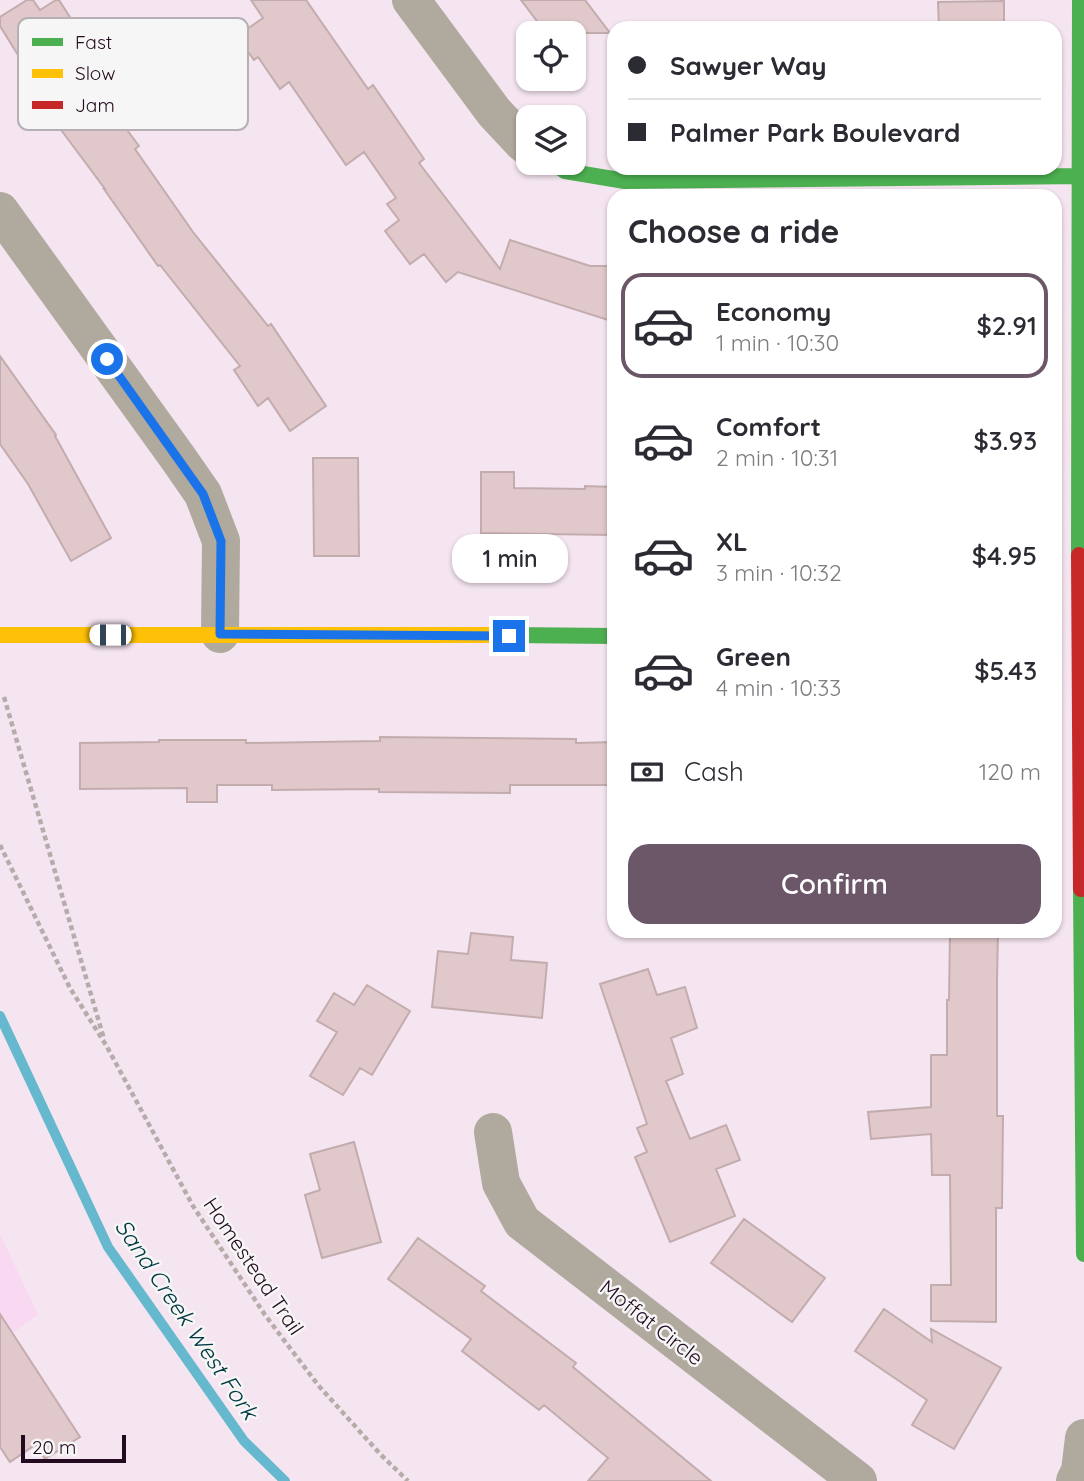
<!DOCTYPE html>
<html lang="en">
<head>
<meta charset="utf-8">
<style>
	:root { --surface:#fff; --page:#f7f7f7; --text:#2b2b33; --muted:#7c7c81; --line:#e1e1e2; --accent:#6c5768 }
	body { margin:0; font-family:Quicksand,sans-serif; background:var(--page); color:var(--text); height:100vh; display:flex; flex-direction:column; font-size:26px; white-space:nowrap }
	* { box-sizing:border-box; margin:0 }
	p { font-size:23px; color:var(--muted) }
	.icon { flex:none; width:38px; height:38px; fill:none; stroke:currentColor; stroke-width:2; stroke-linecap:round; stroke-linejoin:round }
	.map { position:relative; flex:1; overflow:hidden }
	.details { position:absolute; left:607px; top:189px; width:455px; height:749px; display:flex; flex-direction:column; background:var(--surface); border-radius:21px; box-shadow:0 2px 5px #0004 }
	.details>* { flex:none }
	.banner { position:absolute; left:607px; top:21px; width:455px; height:154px; border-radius:21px; box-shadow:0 2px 5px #0004; display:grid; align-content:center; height:154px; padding:0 21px; background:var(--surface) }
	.buttons { position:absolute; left:516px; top:21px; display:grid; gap:14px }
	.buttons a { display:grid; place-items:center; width:70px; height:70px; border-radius:14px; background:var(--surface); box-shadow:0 2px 5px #0004; font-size:35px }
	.scale { position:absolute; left:21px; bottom:18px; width:105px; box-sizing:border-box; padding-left:7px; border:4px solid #230a1f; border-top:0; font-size:19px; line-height:24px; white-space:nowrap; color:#230a1f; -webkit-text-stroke:5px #f6f6f6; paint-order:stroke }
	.end { position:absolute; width:32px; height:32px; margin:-16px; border:9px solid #1a73e8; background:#fff; box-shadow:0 0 0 4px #fff }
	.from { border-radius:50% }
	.bubble { position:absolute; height:49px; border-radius:21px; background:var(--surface); box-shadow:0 2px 5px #0004; font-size:23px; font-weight:600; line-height:49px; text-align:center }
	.car { position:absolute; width:21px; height:42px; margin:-21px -10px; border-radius:9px; box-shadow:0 0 5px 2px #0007; background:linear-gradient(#fff 24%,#345 0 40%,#fff 0 76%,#345 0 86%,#fff 0) }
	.banner b { display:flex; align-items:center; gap:24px; height:66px; font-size:26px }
	.banner b+b { border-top:2px solid var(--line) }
	.banner i { width:18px; height:18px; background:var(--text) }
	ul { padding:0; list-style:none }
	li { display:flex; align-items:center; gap:21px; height:105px; margin:0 14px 10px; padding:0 7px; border:4px solid transparent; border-radius:21px }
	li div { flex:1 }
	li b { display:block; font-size:26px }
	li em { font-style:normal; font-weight:600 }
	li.current { border-color:var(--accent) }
	li>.icon { width:63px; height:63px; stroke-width:1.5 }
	h2 { padding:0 21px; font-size:32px; line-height:84px }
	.pay { display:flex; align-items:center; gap:18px; height:77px; padding:0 21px; font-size:26px }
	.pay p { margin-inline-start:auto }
	.action { display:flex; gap:14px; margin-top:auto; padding:14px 21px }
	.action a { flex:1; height:80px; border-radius:21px; background:var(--accent); color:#fff; font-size:28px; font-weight:600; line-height:80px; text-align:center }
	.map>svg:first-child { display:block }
	.built { fill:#f9d8f1 }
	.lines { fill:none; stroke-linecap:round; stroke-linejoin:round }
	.stream { stroke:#65b8cd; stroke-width:10 }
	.building { fill:#e1c8ca; stroke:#c3acae; stroke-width:2 }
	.path { stroke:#b6acaa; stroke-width:4.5; stroke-dasharray:5 3.5; stroke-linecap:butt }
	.street { stroke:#b0a99e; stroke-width:38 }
	.fast { stroke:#4caf50; stroke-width:16 }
	.slow { stroke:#ffc107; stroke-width:16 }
	.jam { stroke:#c62828; stroke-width:16 }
	.route { stroke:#1a73e8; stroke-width:9 }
	.labels { text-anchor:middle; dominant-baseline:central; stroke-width:5; stroke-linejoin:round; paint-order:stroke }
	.street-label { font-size:21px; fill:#230a1f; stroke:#f6f6f6 }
	.water-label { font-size:23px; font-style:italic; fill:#003741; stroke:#f6f6f6 }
	.key { fill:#f6f6f6; stroke:#b7afb6; stroke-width:2 }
	.key-label { font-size:19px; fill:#230a1f }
</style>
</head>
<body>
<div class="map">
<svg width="1084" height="1481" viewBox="0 0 1084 1481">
	<rect width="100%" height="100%" fill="#f5e5f0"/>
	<!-- built -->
	<path class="built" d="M0 1234 38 1315 0 1341Z"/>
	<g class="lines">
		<!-- stream -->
		<path class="stream" d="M0 1016 108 1247 244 1441 285 1481"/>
	</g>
	<!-- building -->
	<path class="building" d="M27 0H33L40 10 56 0H59L73 22 60 30 84 68 104 95 116 85 136 112 122 123 139 146 135 149 193 232 268 326 271 324 326 406 290 431 268 398 258 406 234 370 240 366 160 265 158 266 104 189H105L47 111 51 108 0 26V17Z
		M251 0H306L368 89 373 85 424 159 419 163 500 269 510 240 590 266H614V322L458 272 446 282 424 254 410 264 385 231 399 220 387 204 396 198 364 152 346 165 289 82 280 89 258 57 254 60 237 36 263 18Z
		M521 0H585L610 33H546Z
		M1004 1V28H939L938 2Z
		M0 356 56 435 55 436 111 538 71 561 28 484 0 444Z
		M313 458H358L359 556H314Z
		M481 472H514V488L585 489V486L614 487V535L481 533Z
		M380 737 576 739V743L614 742V785H510V793L379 792V789L272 790V785H217V802H187V788L80 789V743L159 742V740H246V743L380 741Z
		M950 931H998L997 981V1116H1003L1002 1208H996V1322L931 1321V1285H951L950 1175H932L931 1134 871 1139 868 1112 931 1107V1055H947V1000H949Z
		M471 933 513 937 511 960 547 963 542 1018 432 1007 438 951 468 954Z
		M648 969 657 995 685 987 697 1028 671 1038 683 1074 666 1081 690 1139 726 1125 740 1160 716 1169 735 1216 670 1242 635 1157 647 1152 637 1128 647 1124 600 984Z
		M367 985 410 1011 372 1075 360 1068 343 1095 310 1076 337 1032 317 1021 334 993 354 1005Z
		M354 1142 381 1242 322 1258 305 1195 320 1190 310 1154Z
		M744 1219 825 1278 792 1322 711 1263Z
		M418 1238 485 1286 481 1291 576 1363 573 1367 711 1481H588L608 1458 544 1405 539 1410 462 1351 471 1339 388 1279Z
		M884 1309 932 1342 931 1329 1001 1368 954 1449 912 1425 927 1400 855 1351Z
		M0 1314 80 1437 45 1459 35 1445 10 1462 0 1447Z"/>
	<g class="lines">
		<!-- path -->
		<path class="path" d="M4 697 104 1039
			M0 845 70 988 106 1045 193 1206 265 1315 318 1385 381 1455 408 1481"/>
		<!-- street -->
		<path class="street" d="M411 0 494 112 523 143 528 147
			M0 211 178 458 203 494 221 541 220 634
			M493 1132 501 1183 522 1222 858 1481
			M1075 1481 1080 1471 1084 1438"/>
		<!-- fast -->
		<path class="fast" d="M553 163 565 171 625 181 1080 176
			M1079 555 1080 0
			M494 635 614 636
			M1081 889 1084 1254"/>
		<!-- slow -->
		<path class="slow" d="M0 635H494"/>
		<!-- jam -->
		<path class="jam" d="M1079 555 1081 889"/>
	</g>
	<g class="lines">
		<!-- route -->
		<path class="route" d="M107 359 203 494 221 541 220 634 509 636"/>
	</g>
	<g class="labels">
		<!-- street labels -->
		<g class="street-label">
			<text transform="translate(254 1266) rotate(56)">Homestead Trail</text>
			<text transform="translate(652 1322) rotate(38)">Moffat Circle</text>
		</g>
		<!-- water labels -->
		<g class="water-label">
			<text transform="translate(187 1319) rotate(56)">Sand Creek West Fork</text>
		</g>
	</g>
	<!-- legend -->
	<rect x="18" y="18" width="230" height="112" rx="10" class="key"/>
	<rect x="32" y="38" width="31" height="8" fill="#4caf50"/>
	<rect x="32" y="69" width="31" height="9" fill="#ffc107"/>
	<rect x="32" y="101" width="31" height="8" fill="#c62828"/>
	<g class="key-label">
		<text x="75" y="49">Fast</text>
		<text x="75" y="80">Slow</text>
		<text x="75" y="112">Jam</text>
	</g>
</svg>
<div class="buttons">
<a><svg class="icon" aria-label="locate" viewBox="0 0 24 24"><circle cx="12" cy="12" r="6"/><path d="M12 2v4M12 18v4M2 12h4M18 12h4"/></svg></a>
<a><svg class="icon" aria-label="layers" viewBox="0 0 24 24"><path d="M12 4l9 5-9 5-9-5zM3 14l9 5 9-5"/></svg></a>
</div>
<div class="scale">20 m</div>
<i class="end from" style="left:107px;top:359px"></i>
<i class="end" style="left:509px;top:636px"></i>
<div class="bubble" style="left:452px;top:534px;width:116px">1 min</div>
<i class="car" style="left:110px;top:635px;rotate:270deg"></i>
<div class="banner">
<b><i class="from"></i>Sawyer Way</b>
<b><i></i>Palmer Park Boulevard</b>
</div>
<section class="details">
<h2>Choose a ride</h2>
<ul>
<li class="current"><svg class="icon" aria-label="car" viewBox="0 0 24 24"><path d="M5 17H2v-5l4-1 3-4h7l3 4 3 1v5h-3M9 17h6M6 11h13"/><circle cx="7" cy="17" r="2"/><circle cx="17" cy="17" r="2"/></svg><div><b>Economy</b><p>1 min · 10:30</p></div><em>$2.91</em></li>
<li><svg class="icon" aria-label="car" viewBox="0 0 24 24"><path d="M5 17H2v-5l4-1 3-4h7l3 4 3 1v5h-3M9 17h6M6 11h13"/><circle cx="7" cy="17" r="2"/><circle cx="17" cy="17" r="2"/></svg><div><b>Comfort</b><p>2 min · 10:31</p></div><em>$3.93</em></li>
<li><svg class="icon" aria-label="car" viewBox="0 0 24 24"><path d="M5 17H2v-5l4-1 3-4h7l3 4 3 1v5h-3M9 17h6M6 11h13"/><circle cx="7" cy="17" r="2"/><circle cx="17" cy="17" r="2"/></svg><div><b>XL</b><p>3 min · 10:32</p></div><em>$4.95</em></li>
<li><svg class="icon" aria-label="car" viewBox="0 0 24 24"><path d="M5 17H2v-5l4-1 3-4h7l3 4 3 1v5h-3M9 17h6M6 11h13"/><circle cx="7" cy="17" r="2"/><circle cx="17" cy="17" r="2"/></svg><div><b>Green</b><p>4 min · 10:33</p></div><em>$5.43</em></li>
</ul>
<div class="pay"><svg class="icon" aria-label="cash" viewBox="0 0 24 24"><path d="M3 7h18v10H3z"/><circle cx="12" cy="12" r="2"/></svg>Cash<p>120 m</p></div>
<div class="action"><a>Confirm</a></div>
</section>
</div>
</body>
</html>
